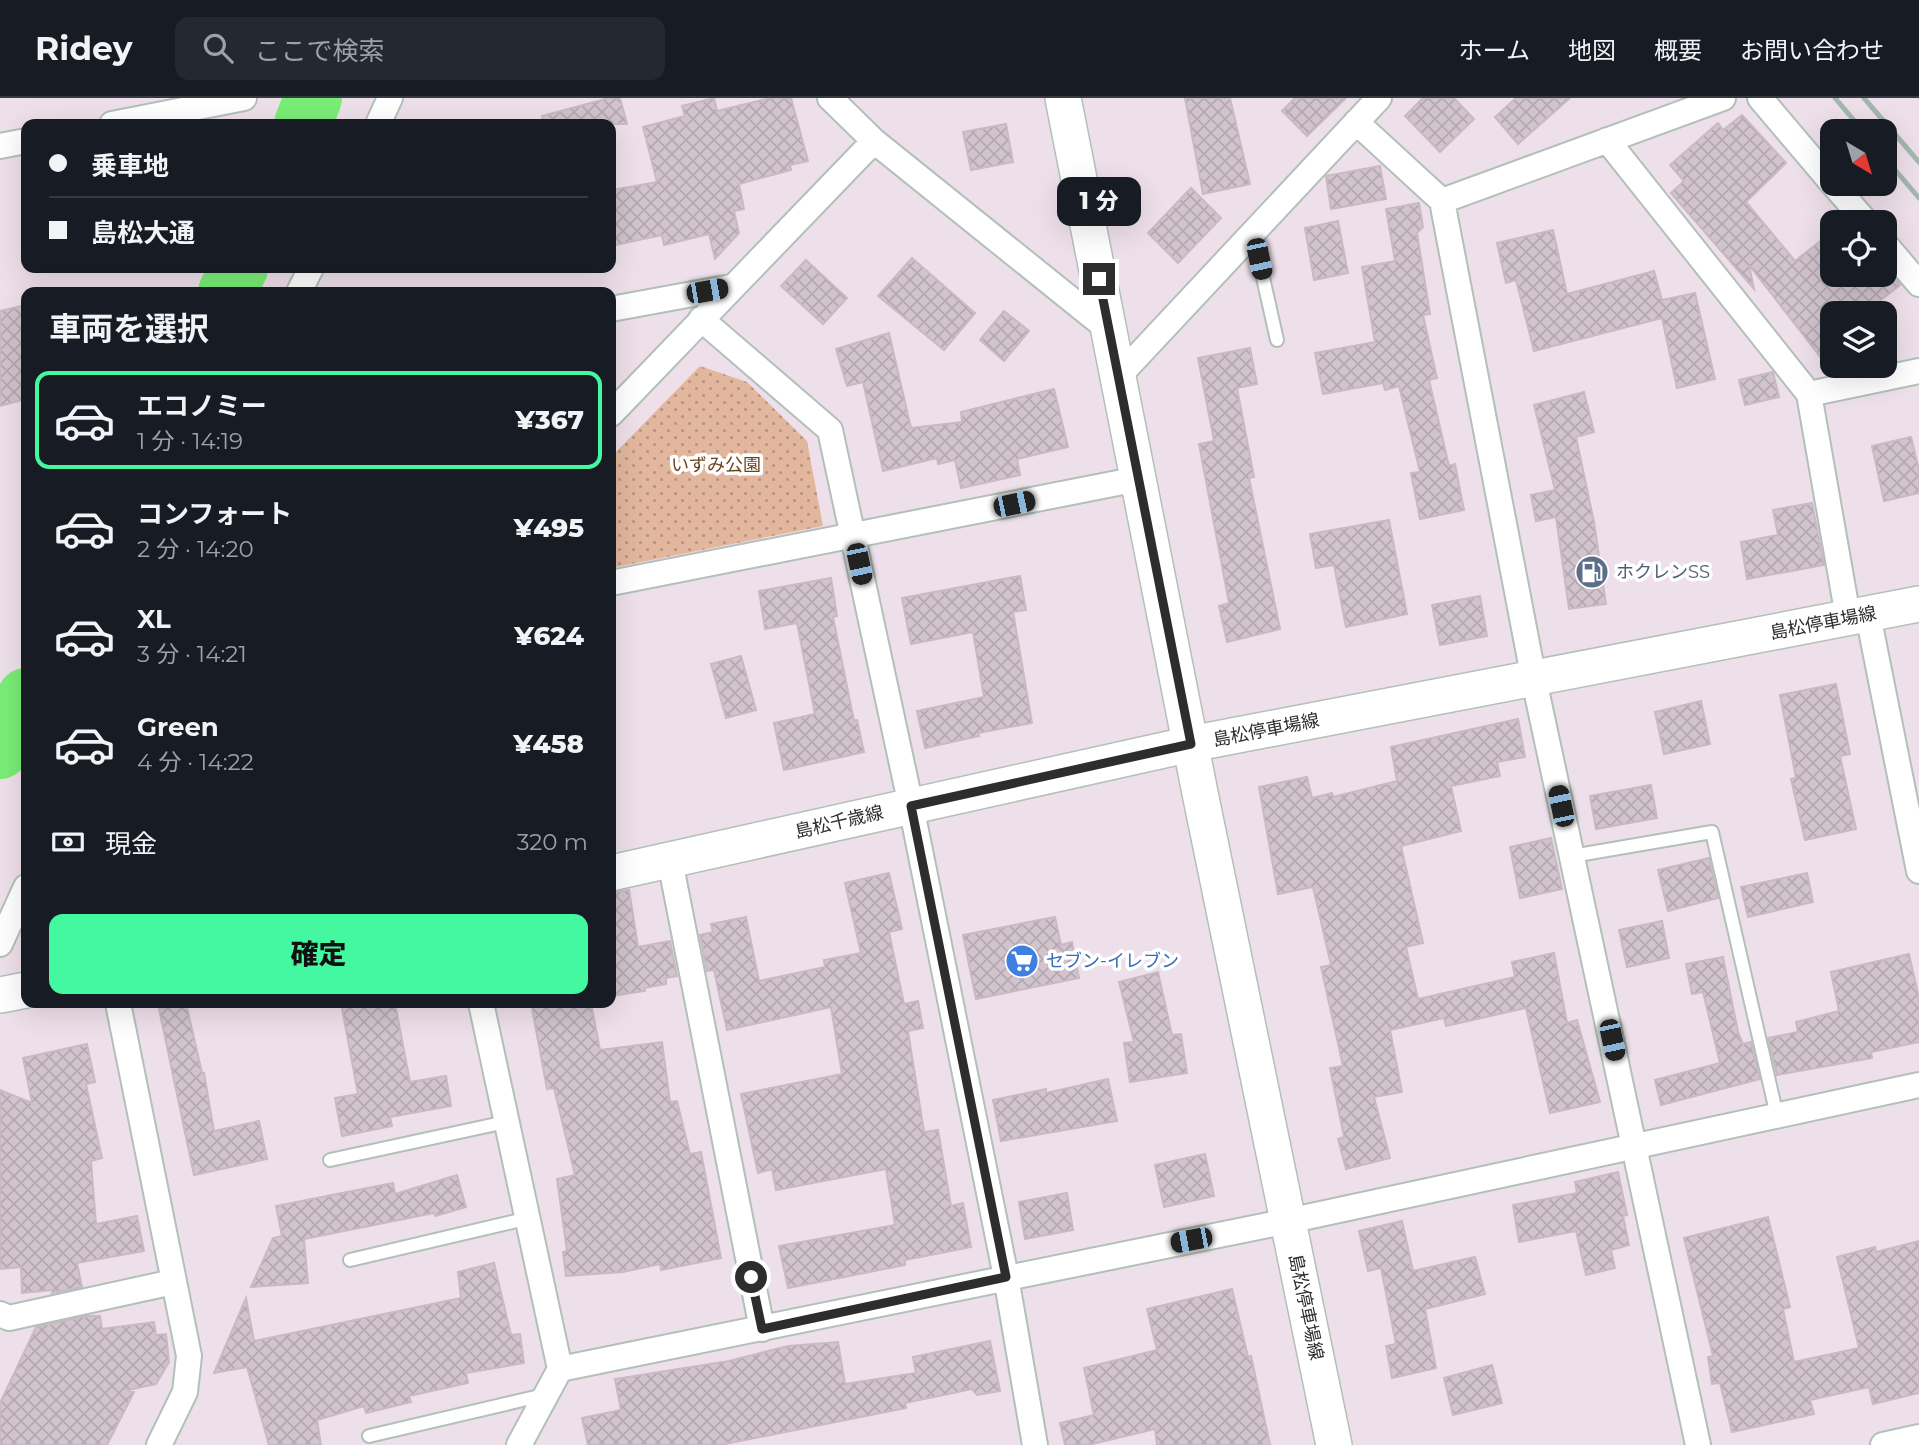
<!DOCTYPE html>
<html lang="ja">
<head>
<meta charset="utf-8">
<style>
	:root { --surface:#171b24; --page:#242831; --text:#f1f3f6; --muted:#9ea1a6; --line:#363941; --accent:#44f7a1 }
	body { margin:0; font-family:Montserrat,"Noto Sans JP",sans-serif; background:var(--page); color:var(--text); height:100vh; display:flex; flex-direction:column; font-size:26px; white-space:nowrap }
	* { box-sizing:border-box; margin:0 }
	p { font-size:23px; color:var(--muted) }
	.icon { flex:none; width:38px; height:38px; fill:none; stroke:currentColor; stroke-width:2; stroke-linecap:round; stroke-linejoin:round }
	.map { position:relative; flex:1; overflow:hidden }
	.side { position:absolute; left:21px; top:189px; width:595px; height:721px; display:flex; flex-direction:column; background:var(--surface); border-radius:14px; box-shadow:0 7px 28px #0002 }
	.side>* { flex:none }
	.guide { position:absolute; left:21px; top:21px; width:595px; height:154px; border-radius:14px; box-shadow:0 7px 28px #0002; display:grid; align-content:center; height:154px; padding:0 28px; background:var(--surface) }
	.needle { width:46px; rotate:142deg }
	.buttons { position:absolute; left:1820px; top:21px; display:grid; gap:14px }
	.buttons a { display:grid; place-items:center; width:77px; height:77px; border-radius:14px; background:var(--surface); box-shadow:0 7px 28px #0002; font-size:35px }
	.end { position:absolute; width:32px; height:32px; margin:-16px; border:9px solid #2d2d2d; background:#fff; box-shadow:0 0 0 4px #fff }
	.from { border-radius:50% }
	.bubble { position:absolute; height:49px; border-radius:14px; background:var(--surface); box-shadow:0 7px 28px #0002; font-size:23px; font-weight:800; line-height:49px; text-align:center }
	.car { position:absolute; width:21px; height:42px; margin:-21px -10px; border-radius:9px; box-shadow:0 0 5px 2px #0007; background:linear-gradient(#222 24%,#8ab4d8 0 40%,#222 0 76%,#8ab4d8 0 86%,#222 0) }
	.guide b { display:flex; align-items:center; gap:24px; height:66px; font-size:26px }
	.guide b+b { border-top:2px solid var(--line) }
	.guide i { width:18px; height:18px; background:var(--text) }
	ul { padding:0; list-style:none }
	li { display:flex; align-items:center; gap:21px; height:98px; margin:0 14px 10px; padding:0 14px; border:4px solid transparent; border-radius:14px }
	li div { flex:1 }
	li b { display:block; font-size:26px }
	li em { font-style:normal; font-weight:800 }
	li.current { border-color:var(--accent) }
	li>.icon { width:63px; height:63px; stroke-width:1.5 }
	h2 { padding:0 28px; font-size:32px; line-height:84px }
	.pay { display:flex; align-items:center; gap:18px; height:77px; padding:0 28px; font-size:26px }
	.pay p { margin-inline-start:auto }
	.button { display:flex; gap:14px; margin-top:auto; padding:14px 28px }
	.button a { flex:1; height:80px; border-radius:14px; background:var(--accent); color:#111; font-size:28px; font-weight:800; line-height:80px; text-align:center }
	header { display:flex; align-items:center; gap:42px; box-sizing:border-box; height:98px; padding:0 35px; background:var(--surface); border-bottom:2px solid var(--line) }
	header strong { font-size:33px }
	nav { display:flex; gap:38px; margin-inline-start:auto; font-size:24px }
	.search { width:490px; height:63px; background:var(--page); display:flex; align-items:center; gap:18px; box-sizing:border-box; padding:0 24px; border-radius:14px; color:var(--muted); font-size:26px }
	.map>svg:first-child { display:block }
	.park { fill:url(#park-dots) }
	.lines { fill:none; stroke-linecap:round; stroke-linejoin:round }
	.river { stroke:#79ed76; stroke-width:58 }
	.building { fill:url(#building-cross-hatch); stroke:#cab9c4; stroke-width:2 }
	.lane-casing { stroke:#b3c0ba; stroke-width:16 }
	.street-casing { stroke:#b3c0ba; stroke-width:28 }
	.secondary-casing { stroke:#b3c0ba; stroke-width:38 }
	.lane { stroke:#fff; stroke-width:12 }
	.street { stroke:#fff; stroke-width:24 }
	.secondary { stroke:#fff; stroke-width:35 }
	.rail { stroke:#a2b7ae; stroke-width:5 }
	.route { stroke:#2d2d2d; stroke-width:9 }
	.labels { text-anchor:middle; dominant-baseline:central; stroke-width:7; stroke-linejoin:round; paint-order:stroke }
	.park-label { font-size:18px; fill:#6b441c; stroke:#fff }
	.service-label { font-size:18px; fill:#4e5e75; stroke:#fff; text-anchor:start }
	.street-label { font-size:18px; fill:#2d2d2d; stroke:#fff }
	.shop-label { font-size:18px; fill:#366cbe; stroke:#fff; text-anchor:start }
</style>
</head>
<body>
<header>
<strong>Ridey</strong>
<div class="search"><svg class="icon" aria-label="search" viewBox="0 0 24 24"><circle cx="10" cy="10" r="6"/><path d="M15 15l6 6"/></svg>ここで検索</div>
<nav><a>ホーム</a><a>地図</a><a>概要</a><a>お問い合わせ</a></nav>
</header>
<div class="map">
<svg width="1919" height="1347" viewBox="0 0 1919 1347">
	<defs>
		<pattern id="park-dots" width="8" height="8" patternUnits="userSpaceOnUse" patternTransform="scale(1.75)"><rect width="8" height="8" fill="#e3b79e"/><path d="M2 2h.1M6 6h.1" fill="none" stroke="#b89581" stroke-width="1.8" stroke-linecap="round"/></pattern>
		<pattern id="building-cross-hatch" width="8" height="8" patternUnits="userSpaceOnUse" patternTransform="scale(1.75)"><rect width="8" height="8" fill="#d1c4cd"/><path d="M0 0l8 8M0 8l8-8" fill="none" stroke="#b4a9b0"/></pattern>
	</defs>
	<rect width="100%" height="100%" fill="#eee0ea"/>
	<!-- park -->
	<path class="park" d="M700 268 747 284 807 343 823 428 611 470V359Z"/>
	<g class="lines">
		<!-- river -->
		<path class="river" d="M303 26 313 0
			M227 194 239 170
			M0 652 26 599"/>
	</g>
	<!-- building -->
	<path class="building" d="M609 0H620L627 26H543L542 18Z
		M714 0 717 13 770 0H791L808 63 790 67 791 72 739 86 744 111 734 113 739 135 715 161 709 136 664 147 662 137 611 148V111L616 110 612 92 657 84 643 29 685 18 682 8Z
		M1185 0H1230L1250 86 1203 96Z
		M1295 0H1346L1307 38 1282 13Z
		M1423 0H1454L1474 21 1440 54 1405 18Z
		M1516 0H1570L1518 46 1495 19Z
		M1742 17 1786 65 1746 104 1795 163 1832 134V177H1892L1900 187 1864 215H1832V274L1749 167 1754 191 1671 95 1684 83 1670 67 1718 25 1723 32Z
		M1006 26 1013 64 971 72 963 34Z
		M1380 68 1386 101 1331 111 1326 78Z
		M1191 90 1221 120 1178 165 1148 135Z
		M1419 105 1423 129 1417 135 1430 216 1423 217 1437 280 1429 282 1449 368 1455 366 1464 412 1420 421 1411 375 1420 374 1399 288 1385 292 1383 285 1323 296 1315 255 1375 244 1362 169 1395 163 1386 111Z
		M1338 123 1348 175 1314 182 1305 130Z
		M1553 132 1567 196 1654 173 1662 202 1695 195 1715 281 1677 290 1662 220 1534 253 1516 182 1506 185 1497 145Z
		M912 160 975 215 944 252 878 198Z
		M806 162 847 200 823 226 781 188Z
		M26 207V301L0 308V213Z
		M1004 213 1029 233 1004 263 980 242Z
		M889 235 911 330 962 324 961 314 1054 291 1068 349 1017 361 1020 377 961 390 955 362 938 366 937 360 883 373 863 284 847 288 836 251Z
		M1250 250 1257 286 1237 290 1254 379 1249 380 1280 531 1227 544 1219 508 1229 505 1199 346 1214 343 1198 260Z
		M1773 274 1779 299 1745 307 1739 282Z
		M1584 294 1594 334 1576 339 1594 424 1606 506 1569 511 1556 419 1536 423 1531 397 1555 392 1534 307Z
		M1911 339 1919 372V395L1884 403 1872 348Z
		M1812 405 1824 467 1747 481 1741 444 1778 437 1773 412Z
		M1389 422 1407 516 1346 529 1334 467 1316 470 1310 436Z
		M1020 478 1026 512 1013 514 1032 625 978 635 979 638 925 650 917 613 984 599 973 534 911 546 902 500Z
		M831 480 837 518 833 519 854 623 857 622 864 654 784 672 774 625 815 616 797 525 765 531 759 493Z
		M1480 498 1487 538 1440 547 1432 507Z
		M741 558 756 612 726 620 711 566Z
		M1836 586 1850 656 1840 658 1856 731 1805 742 1791 681 1796 680 1780 597Z
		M1701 603 1710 646 1664 656 1655 614Z
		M1518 621 1525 659 1497 664 1500 678 1451 688 1461 733 1401 748 1423 845 1406 849 1418 901 1515 879 1512 864 1554 855 1567 925 1577 922 1600 1004 1550 1015 1526 910 1446 928 1444 920 1390 932 1402 994 1374 999 1390 1060 1346 1071 1338 1041 1344 1039 1330 970 1343 968 1321 869 1331 867 1313 789 1278 796 1259 689 1307 679 1312 700 1332 695 1333 699 1397 683 1391 649Z
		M1651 687 1657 720 1596 731 1590 698Z
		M1551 740 1562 791 1520 800 1510 749Z
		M1709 760 1718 800 1668 813 1658 772Z
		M889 775 902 831 889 834 904 906 918 903 923 930 908 933 924 1034 938 1032 951 1108 963 1105 971 1149 905 1162V1167L788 1190 779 1148 895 1127 886 1071 776 1092 772 1071 758 1075 741 996 842 976 831 909 727 932 714 872 707 873 700 837 713 834 711 826 746 819 759 883 825 869 824 862 861 855 845 785Z
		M1807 775 1813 804 1748 819 1741 789Z
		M629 792 638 849 670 843 677 878 666 880V886L645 890V893L611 898V795Z
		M1055 819 1061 847 1072 844 1079 880 976 901 963 837Z
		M1662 823 1669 860 1627 869 1619 832Z
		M1909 856 1919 900V944L1871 954 1872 960 1777 977 1768 940 1798 934 1796 924 1839 913 1831 874Z
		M1723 859 1738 934 1743 946 1751 944 1760 981 1661 1007 1655 982 1720 965 1703 894 1692 896 1686 866Z
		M1158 874 1172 937 1181 936 1187 975 1130 984 1124 945 1134 944 1119 884Z
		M186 905 202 975H204L214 1033 259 1023 267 1061 194 1077 159 911Z
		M341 905H395L410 984 446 978 451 1008 390 1019 392 1028 342 1038 335 1000 358 996Z
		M531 905H591L600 952 662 944 670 1004 677 1003 690 1056 701 1054 721 1160 661 1172 660 1166 623 1174 566 1178 563 1154 567 1153 557 1081 575 1077 554 990 547 991Z
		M87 946 95 984 86 986 102 1060 91 1063 96 1126 137 1118 144 1153 77 1165 82 1189 52 1195 53 1192 22 1195 21 1169 0 1171V992L32 1005 23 960Z
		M1108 981 1117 1023 1001 1043 993 1002 1046 991V995Z
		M1205 1056 1214 1098 1164 1109 1155 1067Z
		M1618 1074 1627 1117 1623 1118 1629 1147 1611 1152 1615 1170 1586 1177 1576 1133 1519 1144 1513 1107 1577 1095 1575 1084Z
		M457 1077 466 1109 435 1118 434 1115 304 1141 308 1185 251 1189 273 1140 282 1138 276 1108 393 1085 395 1096Z
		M1067 1095 1073 1132 1025 1141 1019 1104Z
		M1768 1119 1790 1209 1783 1211 1794 1264 1859 1250 1837 1159 1875 1149 1876 1154 1919 1143V1295L1873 1306 1869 1289 1810 1302 1814 1316 1732 1334 1720 1285 1712 1286 1708 1259 1713 1258 1684 1140Z
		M1402 1123 1413 1173 1475 1159 1485 1196 1425 1211 1436 1270 1392 1280 1386 1248 1396 1246 1381 1170 1368 1173 1359 1133Z
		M494 1165 511 1237 520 1236 524 1265 466 1275 468 1285 409 1298 411 1304 366 1315 364 1308 317 1322 321 1347H269L247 1269 214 1275 246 1200 254 1243 461 1200 458 1174Z
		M1232 1191 1248 1259 1251 1258 1270 1347H1157L1155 1331 1088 1347H1065L1060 1325 1094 1317 1084 1270 1157 1252 1147 1211Z
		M86 1218H100L102 1231 154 1224 156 1237 166 1236 169 1264 156 1286 128 1292 134 1294 107 1347H0V1305L36 1229Z
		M990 1243 1000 1293 977 1297 972 1291 905 1305 906 1310 720 1347H588L582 1320 621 1312 615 1281 729 1263 788 1248 838 1244 845 1286 916 1275 913 1259Z
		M1492 1267 1502 1305 1453 1317 1444 1280Z"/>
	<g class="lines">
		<defs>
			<path id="lane" d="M1253 135 1277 242
				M1572 758 1712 734 1777 1018
				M330 1062 506 1024
				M350 1162 525 1121
				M369 1338 544 1297"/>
			<path id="street" d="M830 0 874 43 1109 232
				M1760 0 1832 85
				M1356 24 1442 103 1534 582 1698 1347
				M112 26 244 0
				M378 26 390 0
				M1607 42 1809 296 1848 519
				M0 48 26 43
				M1833 86 1866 124
				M1442 103 1723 0
				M1885 146 1919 186
				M299 194 311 170
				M611 211 731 189
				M701 221 830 332 911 708 1006 1179 1035 1347
				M1118 279 1379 0
				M1809 296 1919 273
				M611 316 874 43
				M611 485 1138 381
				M1868 517 1919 773
				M670 763 762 1231
				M0 846 26 789
				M118 905 189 1258 185 1294 159 1347
				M481 905 560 1271 519 1347
				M0 1216 9 1220 173 1184
				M560 1271 1288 1123 1919 987
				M1883 1347 1919 1339"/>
			<path id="secondary" d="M1063 0 1200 695 1334 1347
				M611 775 1191 646 1919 506
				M0 897 26 892"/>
		</defs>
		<!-- lane casing -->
		<use href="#lane" class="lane-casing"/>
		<!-- street casing -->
		<use href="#street" class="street-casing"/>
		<!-- secondary casing -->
		<use href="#secondary" class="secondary-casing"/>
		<!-- lane -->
		<use href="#lane" class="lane"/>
		<!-- street -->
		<use href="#street" class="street"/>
		<!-- secondary -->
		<use href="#secondary" class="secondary"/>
		<!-- rail -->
		<path class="rail" d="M1835 0 1863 33
			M1864 0 1919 64
			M1885 60 1919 100"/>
	</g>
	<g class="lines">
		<!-- route -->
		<path class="route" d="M751 1179 762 1231 1006 1179 911 708 1191 646 1099 181"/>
	</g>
	<!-- icons -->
	<defs>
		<symbol id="fuel-disc" viewBox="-11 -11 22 22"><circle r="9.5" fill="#5c6f8a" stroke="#fff"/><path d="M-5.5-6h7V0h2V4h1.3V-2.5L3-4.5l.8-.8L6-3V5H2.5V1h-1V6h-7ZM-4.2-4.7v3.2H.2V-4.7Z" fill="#fff"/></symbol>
		<symbol id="supermarket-disc" viewBox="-11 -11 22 22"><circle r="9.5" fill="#3f7fe0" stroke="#fff"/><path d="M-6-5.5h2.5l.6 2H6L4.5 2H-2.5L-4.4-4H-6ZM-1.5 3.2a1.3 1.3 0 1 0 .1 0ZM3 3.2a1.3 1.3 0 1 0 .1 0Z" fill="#fff"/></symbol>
	</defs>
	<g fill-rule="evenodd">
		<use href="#fuel-disc" x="1573" y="455" width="38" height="38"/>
		<use href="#supermarket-disc" x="1003" y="844" width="38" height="38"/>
	</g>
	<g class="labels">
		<!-- park labels -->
		<g class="park-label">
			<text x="716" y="367">いずみ公園</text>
		</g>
		<!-- service labels -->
		<g class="service-label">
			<text x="1616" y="474">ホクレンSS</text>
		</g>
		<!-- street labels -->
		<g class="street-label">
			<text transform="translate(1823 525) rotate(-11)">島松停車場線</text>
			<text transform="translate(1266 632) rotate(-11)">島松停車場線</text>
			<text transform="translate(839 724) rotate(-13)">島松千歳線</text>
			<text transform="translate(1306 1209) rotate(78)">島松停車場線</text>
		</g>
		<!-- shop labels -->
		<g class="shop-label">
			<text x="1046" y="863">セブン-イレブン</text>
		</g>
	</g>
</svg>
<div class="buttons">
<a><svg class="needle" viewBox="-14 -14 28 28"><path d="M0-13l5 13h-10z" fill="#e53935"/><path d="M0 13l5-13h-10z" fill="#9ea1a6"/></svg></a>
<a><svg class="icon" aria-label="locate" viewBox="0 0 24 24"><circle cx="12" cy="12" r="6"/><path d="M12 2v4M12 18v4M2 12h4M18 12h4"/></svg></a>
<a><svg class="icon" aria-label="layers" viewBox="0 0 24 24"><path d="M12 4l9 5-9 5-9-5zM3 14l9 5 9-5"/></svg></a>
</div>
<i class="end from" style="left:751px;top:1179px"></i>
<i class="end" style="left:1099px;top:181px"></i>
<div class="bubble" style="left:1057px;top:79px;width:84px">1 分</div>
<i class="car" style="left:1259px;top:161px;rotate:168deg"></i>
<i class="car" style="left:707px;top:193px;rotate:80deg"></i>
<i class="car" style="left:1014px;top:406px;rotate:78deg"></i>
<i class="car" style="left:859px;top:466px;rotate:168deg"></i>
<i class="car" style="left:1561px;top:708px;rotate:348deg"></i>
<i class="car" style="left:1612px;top:942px;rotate:168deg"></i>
<i class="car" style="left:1191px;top:1142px;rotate:259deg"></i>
<div class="guide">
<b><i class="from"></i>乗車地</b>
<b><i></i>島松大通</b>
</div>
<section class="side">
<h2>車両を選択</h2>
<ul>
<li class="current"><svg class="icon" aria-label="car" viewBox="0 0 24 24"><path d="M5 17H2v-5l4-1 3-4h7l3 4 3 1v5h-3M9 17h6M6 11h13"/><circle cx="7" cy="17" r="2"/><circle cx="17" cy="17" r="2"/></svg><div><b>エコノミー</b><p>1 分 · 14:19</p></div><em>¥367</em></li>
<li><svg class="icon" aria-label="car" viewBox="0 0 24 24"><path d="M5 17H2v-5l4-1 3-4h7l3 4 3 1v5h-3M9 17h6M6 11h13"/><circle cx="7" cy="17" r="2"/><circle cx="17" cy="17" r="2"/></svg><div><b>コンフォート</b><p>2 分 · 14:20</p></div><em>¥495</em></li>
<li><svg class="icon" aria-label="car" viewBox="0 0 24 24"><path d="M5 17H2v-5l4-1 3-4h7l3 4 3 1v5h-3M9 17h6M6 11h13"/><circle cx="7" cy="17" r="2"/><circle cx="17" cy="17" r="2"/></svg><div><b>XL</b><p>3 分 · 14:21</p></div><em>¥624</em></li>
<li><svg class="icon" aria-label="car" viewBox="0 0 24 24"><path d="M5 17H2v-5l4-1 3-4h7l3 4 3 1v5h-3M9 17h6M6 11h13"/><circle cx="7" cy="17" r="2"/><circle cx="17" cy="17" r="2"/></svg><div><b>Green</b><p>4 分 · 14:22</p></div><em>¥458</em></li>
</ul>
<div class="pay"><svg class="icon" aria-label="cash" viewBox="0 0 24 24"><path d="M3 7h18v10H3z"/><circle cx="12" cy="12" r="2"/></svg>現金<p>320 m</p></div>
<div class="button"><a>確定</a></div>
</section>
</div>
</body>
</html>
